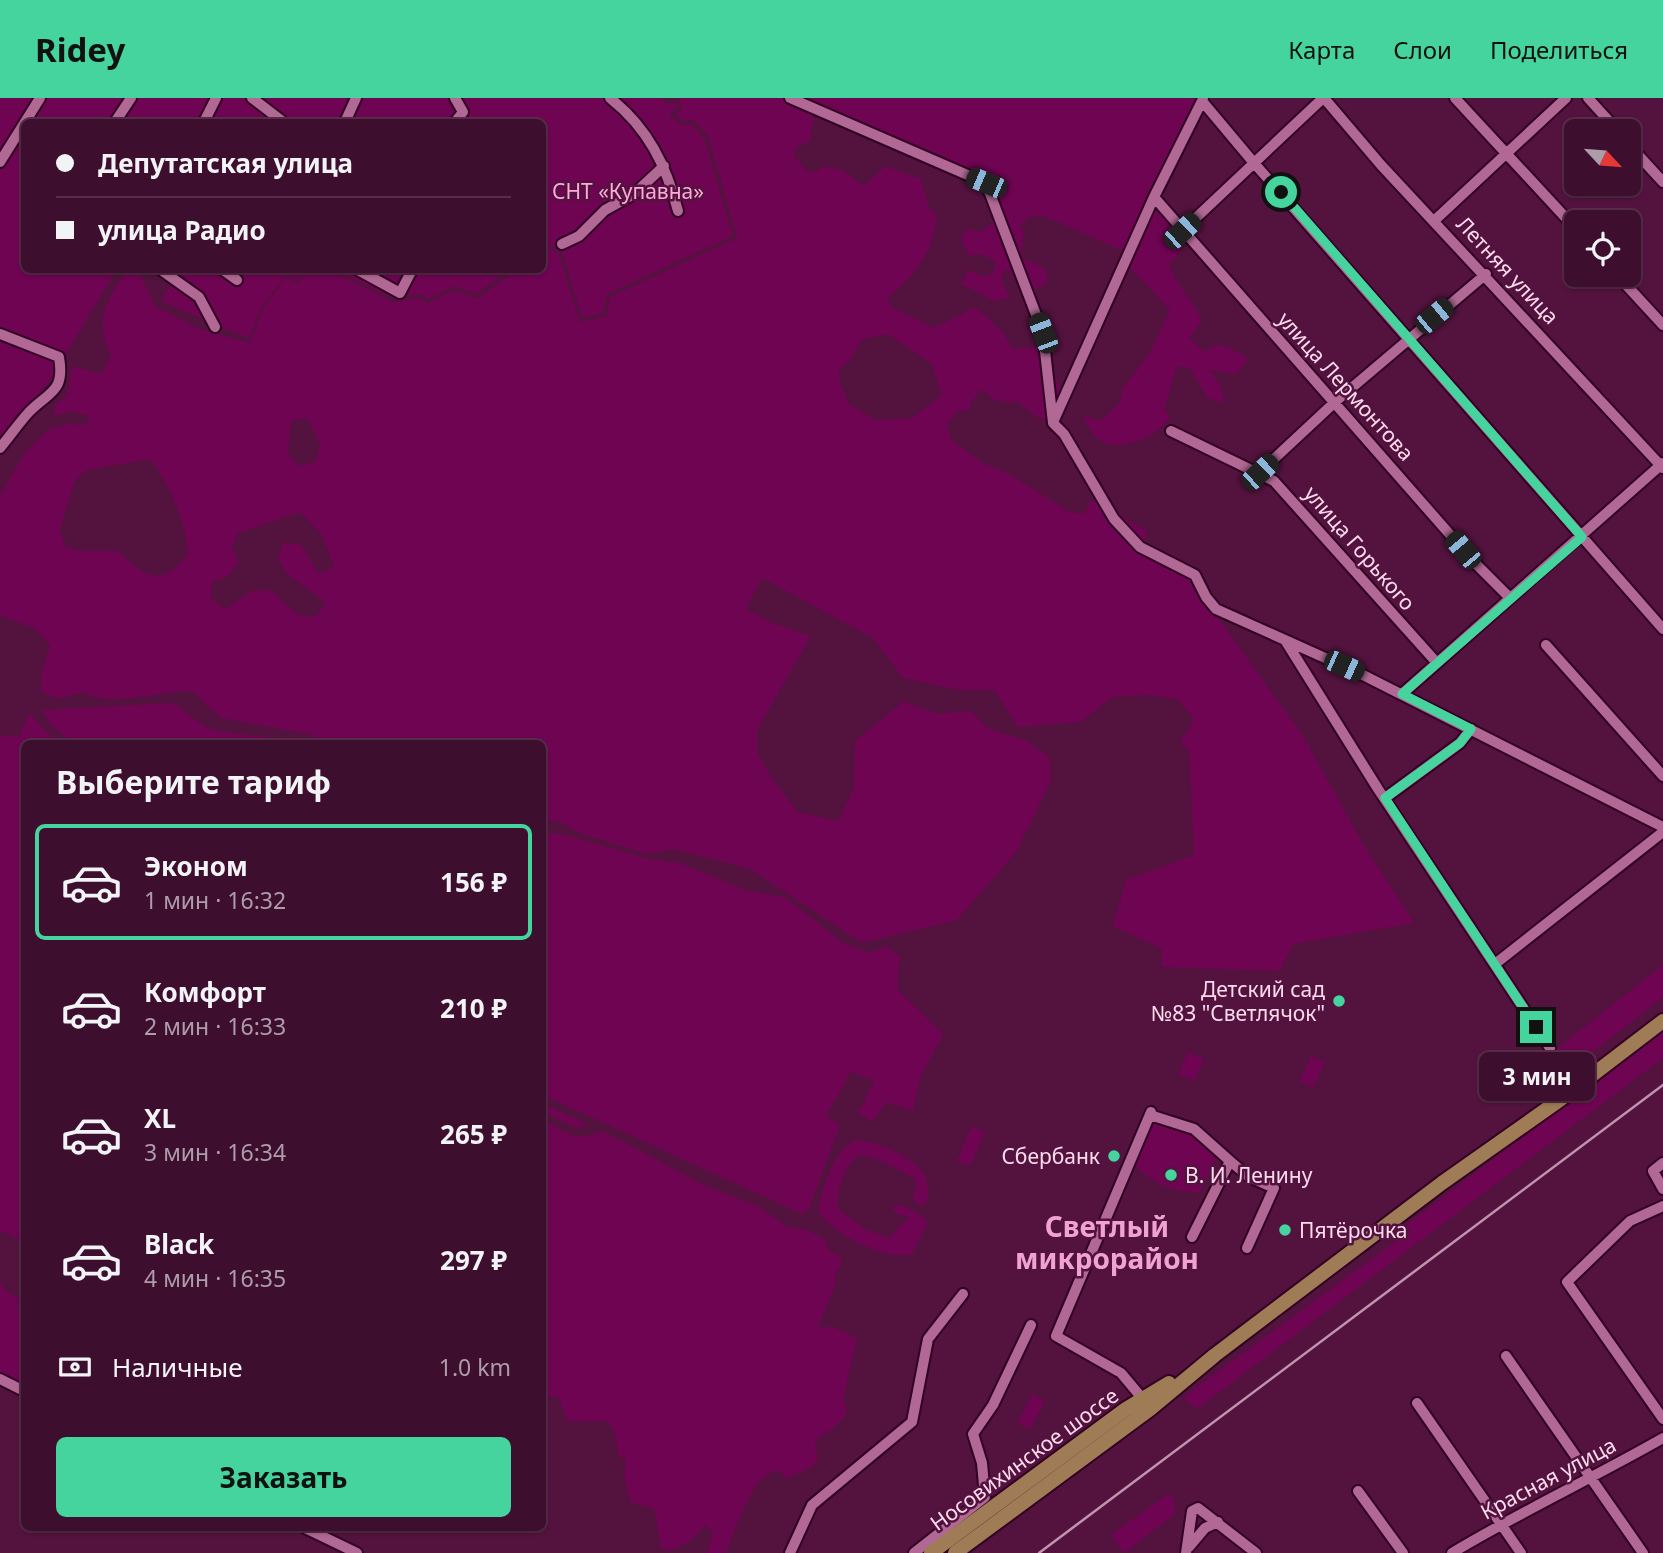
<!DOCTYPE html>
<html lang="ru">
<head>
<meta charset="utf-8">
<style>
	:root { --surface:#3e0e2e; --page:#451736; --text:#f1f3f6; --muted:#ad9caa; --line:#572e4a; --accent:#46d49e }
	body { margin:0; font-family:"Noto Sans",sans-serif; background:var(--page); color:var(--text); height:100vh; display:flex; flex-direction:column; font-size:26px; white-space:nowrap }
	* { box-sizing:border-box; margin:0 }
	p { font-size:23px; color:var(--muted) }
	.icon { flex:none; width:38px; height:38px; fill:none; stroke:currentColor; stroke-width:2; stroke-linecap:round; stroke-linejoin:round }
	.map { position:relative; flex:1; overflow:hidden }
	.sheet { position:absolute; left:21px; top:642px; width:525px; height:791px; display:flex; flex-direction:column; background:var(--surface); border-radius:10px; box-shadow:0 2px 5px #0004,0 0 0 2px var(--line) }
	.sheet>* { flex:none }
	.hud { position:absolute; left:21px; top:21px; width:525px; height:154px; border-radius:10px; box-shadow:0 2px 5px #0004,0 0 0 2px var(--line); display:grid; align-content:center; height:154px; padding:0 35px; background:var(--surface) }
	.needle { width:46px; rotate:116deg }
	.fabs { position:absolute; left:1564px; top:21px; display:grid; gap:14px }
	.fabs a { display:grid; place-items:center; width:77px; height:77px; border-radius:10px; background:var(--surface); box-shadow:0 2px 5px #0004,0 0 0 2px var(--line); font-size:35px }
	.end { position:absolute; width:32px; height:32px; margin:-16px; border:9px solid #46d49e; background:#111; box-shadow:0 0 0 4px #111 }
	.from { border-radius:50% }
	.bubble { position:absolute; height:49px; border-radius:10px; background:var(--surface); box-shadow:0 2px 5px #0004,0 0 0 2px var(--line); font-size:23px; font-weight:700; line-height:49px; text-align:center }
	.car { position:absolute; width:21px; height:42px; margin:-21px -10px; border-radius:9px; box-shadow:0 0 5px 2px #0007; background:linear-gradient(#222 24%,#8ab4d8 0 40%,#222 0 76%,#8ab4d8 0 86%,#222 0) }
	.hud b { display:flex; align-items:center; gap:24px; height:66px; font-size:26px }
	.hud b+b { border-top:2px solid var(--line) }
	.hud i { width:18px; height:18px; background:var(--text) }
	ul { padding:0; list-style:none }
	li { display:flex; align-items:center; gap:21px; height:116px; margin:0 14px 10px; padding:0 21px; border:4px solid transparent; border-radius:10px }
	li div { flex:1 }
	li b { display:block; font-size:26px }
	li em { font-style:normal; font-weight:700 }
	li.selected { border-color:var(--accent) }
	li>.icon { width:63px; height:63px; stroke-width:1.5 }
	h2 { padding:0 35px; font-size:32px; line-height:84px }
	.pay { display:flex; align-items:center; gap:18px; height:77px; padding:0 35px; font-size:26px }
	.pay p { margin-inline-start:auto }
	.primary-button { display:flex; gap:14px; margin-top:auto; padding:14px 35px }
	.primary-button a { flex:1; height:80px; border-radius:10px; background:var(--accent); color:#111; font-size:28px; font-weight:700; line-height:80px; text-align:center }
	header { display:flex; align-items:center; gap:42px; box-sizing:border-box; height:98px; padding:0 35px; background:var(--accent); color:#111 }
	header strong { font-size:33px }
	nav { display:flex; gap:38px; margin-inline-start:auto; font-size:24px }
	.map>svg:first-child { display:block }
	.green { fill:#6f0452; fill-rule:evenodd }
	.lines { fill:none; stroke-linecap:round; stroke-linejoin:round }
	.minor-casing { stroke:#310223; stroke-width:14 }
	.major-casing { stroke:#310223; stroke-width:18 }
	.minor { stroke:#b16894; stroke-width:10 }
	.major { stroke:#9f7c55; stroke-width:14 }
	.rail { stroke:#c094af; stroke-width:2.5 }
	.route { stroke:#46d49e; stroke-width:9 }
	.poi-dot { fill:#46d49e; stroke:#53133e; stroke-width:2.5 }
	.labels { text-anchor:middle; dominant-baseline:central; stroke-width:5; stroke-linejoin:round; paint-order:stroke }
	.park-label { font-size:21px; fill:#ffa9db; stroke:#53133e }
	.street-label { font-size:21px; fill:#fcdbed; stroke:#53133e }
	.poi-label { font-size:21px; fill:#fcdbed; stroke:#53133e; text-anchor:end }
	.district-label { font-size:28px; font-weight:bold; fill:#f0a2d0; stroke:#53133e }
</style>
</head>
<body>
<header>
<strong>Ridey</strong>
<nav><a>Карта</a><a>Слои</a><a>Поделиться</a></nav>
</header>
<div class="map">
<svg width="1663" height="1455" viewBox="0 0 1663 1455">
	<rect width="100%" height="100%" fill="#53133e"/>
	<!-- green -->
	<path class="green" d="M0 0H662L666 6 676 5 678 9 669 17 681 27 691 26 704 40 733 138 607 196 604 215 582 220 561 151 543 146 542 24H24V172H116L66 256 0 228Z
		M667 0H787L814 12 810 43 797 49 794 58 807 73 816 74 823 68 842 72 864 88 885 68 921 81 929 109 936 116C937 150 914 178 888 200L892 209 934 230 975 209 1003 234 1012 251 1040 249 1051 275 1062 291 1050 319 1040 321 1018 304 997 303 981 292 969 307 973 311 956 314 947 327 951 342 983 365 1007 375 1070 414 1084 416 1092 401 1147 433 1144 446 1178 464 1303 638 1363 746 1414 825 1293 846 1280 873 1161 869 1162 851 1113 828 1126 782 1194 757 1189 654 1180 642 1188 634 1193 620 1177 601 1148 597 1112 599 1081 624 1017 629 995 592H959L903 580 873 540 762 480 746 511 772 525 811 538 757 632V655L774 683 798 714 838 723 854 690 855 643 904 603 937 616 971 613 989 631 1027 643 1049 659 1051 683 1016 754 957 822 862 845 750 771 674 751 646 756 582 736 558 723H549L543 732 542 646H329L309 636 221 620 192 593C164 592 108 611 84 594L56 601 41 593V578L50 548 36 531 0 517V397L26 353 49 331 67 326 85 327 90 318 73 313 55 318V307L67 298 72 268 101 276 111 257C92 221 108 203 126 172H138L155 208 197 230 250 245 263 211 286 179 298 186 312 172H328L393 204 421 200 426 206 454 192 477 201 516 172H542L545 150 558 154 580 224 607 218 610 199 737 140 708 38 693 22 682 23 675 17 682 10 678 1ZM888 236 932 266 942 297 912 320 876 322 849 306 840 286 839 271 851 261 862 241ZM307 320 320 346 316 363 300 368 288 356 291 323ZM151 361C170 390 186 421 188 457 159 491 145 478 118 453H82L66 449 60 432 74 385 86 372ZM300 414 321 436 334 468 319 476 301 447 284 444 278 460 286 475 326 505 315 519 298 517 272 493 254 492 225 511 211 501 212 484 228 478 239 465 232 450 238 435Z
		M799 0H1208L1159 96 1188 135 1177 159 1169 165C1174 186 1194 202 1202 223L1189 240 1205 254C1221 240 1233 252 1248 261L1236 276 1209 272 1220 286 1225 305 1207 300 1191 271 1177 268 1164 311 1170 319C1158 339 1117 357 1097 340 1091 335 1086 323 1082 317L1100 323C1112 313 1123 306 1122 291L1148 258 1170 212 1127 166 1126 154 1044 118 1029 119 1020 128 1024 133 1021 160 1045 170 1048 185 1035 191 1006 171 1001 182 1010 200 994 203 961 186 968 173H973L981 178 993 176 996 163 980 156 969 158 961 142 966 131 980 134 992 126V87Z
		M168 172H309L298 183 286 177 261 210 249 241 161 203 177 177Z
		M333 172H509L476 196 454 188 427 202 422 196 393 200Z
		M0 240 52 263 57 272 0 346Z
		M172 605C186 612 200 629 214 632 242 639 270 636 298 646H76L53 629 42 612Z
		M29 615 58 646H24V1147L10 1136 0 1134V637L19 639Z
		M543 736H563L649 761 680 765 744 792 785 799 842 844 870 855 886 848 900 859 897 891 943 936 920 980 913 1013 886 1004 873 1023 858 1016 874 983 851 973 826 1018 840 1027 809 1111 802 1116 543 997Z
		M1663 867V899L1530 1003 1516 983Z
		M1663 932V960L1197 1311 1183 1299 1410 1133 1406 1127 1414 1121Z
		M1188 954 1204 961 1195 983 1178 976Z
		M1311 958 1325 964 1313 990 1299 983Z
		M543 1006 583 1024 586 1028 576 1030 543 1014Z
		M542 1021C564 1033 574 1045 601 1034L606 1035 710 1090 756 1107 788 1129 808 1132 825 1142 828 1152 841 1159V1168L835 1176 836 1184 818 1229H834L857 1241 843 1301 847 1310 844 1319 831 1332 815 1342 818 1362 811 1369 786 1381 780 1373C754 1369 735 1434 726 1455H707L713 1434 704 1427C695 1442 686 1446 670 1453L661 1449 654 1411 630 1404 624 1378 626 1362 619 1358 614 1332 607 1323H568L557 1298H550L543 1317Z
		M1151 1022 1182 1029 1218 1054 1200 1094C1174 1095 1149 1084 1133 1064Z
		M972 1028 985 1034 970 1068 957 1062Z
		M855 1042C875 1042 915 1059 925 1078 928 1085 928 1094 929 1101L924 1106H917L913 1101 916 1087 914 1080 879 1062 859 1057C843 1070 836 1092 838 1111L865 1131 889 1140 909 1119 897 1116 892 1111 899 1106 924 1119 927 1126 912 1156C886 1164 832 1136 818 1113 822 1089 833 1054 855 1042Z
		M0 1182 5 1193 24 1202V1289L0 1276Z
		M1032 1296 1045 1303 1030 1331 1017 1325Z
		M1168 1396 1174 1401 1175 1416 1124 1455 1111 1437Z"/>
	<g class="lines">
		<defs>
			<path id="minor" d="M252 0 282 23
				M455 0 463 14 455 24
				M610 0C648 30 666 67 678 113
				M790 0 986 85 1043 235 1053 325
				M1203 0 1202 3 1254 65 1663 531
				M1324 0 1381 67 1663 370
				M1455 0 1577 132
				M1588 0 1618 33
				M115 24 131 0
				M204 24 216 0
				M345 24 356 0
				M1629 47 1663 84
				M0 64 40 0
				M1154 99 1474 464 1510 500
				M1435 122 1566 0
				M1182 133 1323 0
				M562 146 579 138 605 112 634 96 664 68
				M161 172 199 199 215 229
				M223 172 237 182
				M358 172 400 195 412 172
				M1617 177 1663 227
				M0 236 59 259C65 294 50 293 29 314 19 325 10 338 0 350
				M1054 322 1154 99 1202 3
				M1053 325 1064 336 1114 421 1140 449 1195 477 1206 499 1216 511 1363 577 1663 729
				M1171 333 1274 383 1437 565
				M1260 374 1335 304 1486 176
				M1285 542 1378 691 1550 950
				M1546 547 1663 678
				M1402 596 1663 365
				M1385 700 1460 645 1471 631
				M1495 866 1663 734
				M1150 1017 1194 1031 1230 1063
				M1663 1065 1653 1073 1663 1091
				M1663 1108 1630 1123 1567 1184 1663 1321
				M1192 1139 1230 1063 1249 1079 1274 1090 1247 1150
				M1506 1258 1643 1455
				M0 1281 24 1293
				M1417 1305 1521 1455
				M1147 1306 1121 1275 1056 1238 1151 1014
				M1358 1393 1403 1455
				M305 1430 357 1455
				M1189 1449 1205 1430 1218 1424
				M790 1455 812 1407 912 1324 928 1241 963 1196
				M914 1455 985 1399 982 1365 973 1336 993 1307 1031 1227
				M1186 1455 1192 1413 1198 1410 1256 1455
				M1452 1455C1520 1414 1593 1380 1663 1340"/>
			<path id="major" d="M931 1455 1126 1311 1169 1285
				M955 1455 1150 1311 1215 1257 1442 1085 1561 1001 1663 923"/>
		</defs>
		<!-- minor casing -->
		<use href="#minor" class="minor-casing"/>
		<!-- major casing -->
		<use href="#major" class="major-casing"/>
		<!-- minor -->
		<use href="#minor" class="minor"/>
		<!-- major -->
		<use href="#major" class="major"/>
		<!-- rail -->
		<path class="rail" d="M1039 1455 1663 987"/>
	</g>
	<g class="lines">
		<!-- route -->
		<path class="route" d="M1281 94 1582 439 1402 596 1471 631 1460 645 1385 700 1536 929"/>
	</g>
	<!-- markers -->
	<g class="poi-dot">
		<circle cx="1339" cy="903" r="7"/>
		<circle cx="1114" cy="1058" r="7"/>
		<circle cx="1171" cy="1077" r="7"/>
		<circle cx="1285" cy="1132" r="7"/>
	</g>
	<g class="labels">
		<!-- park labels -->
		<g class="park-label">
			<text x="628" y="93">СНТ «Купавна»</text>
		</g>
		<!-- street labels -->
		<g class="street-label">
			<text transform="translate(1508 172) rotate(47)">Летняя улица</text>
			<text transform="translate(1346 288) rotate(48)">улица Лермонтова</text>
			<text transform="translate(1360 450) rotate(49)">улица Горького</text>
			<text transform="translate(1024 1361) rotate(-36)">Носовихинское шоссе</text>
			<text transform="translate(1548 1380) rotate(-28)">Красная улица</text>
		</g>
		<!-- poi labels -->
		<g class="poi-label">
			<text x="1325" y="891">Детский сад<tspan x="1325" dy="24">№83 "Светлячок"</tspan></text>
			<text x="1100" y="1058">Сбербанк</text>
			<text x="1185" y="1077" text-anchor="start">В. И. Ленину</text>
			<text x="1299" y="1132" text-anchor="start">Пятёрочка</text>
		</g>
		<!-- district labels -->
		<g class="district-label">
			<text x="1107" y="1128">Светлый<tspan x="1107" dy="32">микрорайон</tspan></text>
		</g>
	</g>
</svg>
<div class="fabs">
<a><svg class="needle" viewBox="-14 -14 28 28"><path d="M0-13l5 13h-10z" fill="#e53935"/><path d="M0 13l5-13h-10z" fill="#ad9caa"/></svg></a>
<a><svg class="icon" aria-label="locate" viewBox="0 0 24 24"><circle cx="12" cy="12" r="6"/><path d="M12 2v4M12 18v4M2 12h4M18 12h4"/></svg></a>
</div>
<i class="end from" style="left:1281px;top:94px"></i>
<i class="end" style="left:1536px;top:929px"></i>
<div class="bubble" style="left:1479px;top:954px;width:116px">3 мин</div>
<i class="car" style="left:986px;top:85px;rotate:293deg"></i>
<i class="car" style="left:1182px;top:133px;rotate:47deg"></i>
<i class="car" style="left:1434px;top:218px;rotate:50deg"></i>
<i class="car" style="left:1043px;top:235px;rotate:339deg"></i>
<i class="car" style="left:1260px;top:374px;rotate:47deg"></i>
<i class="car" style="left:1463px;top:452px;rotate:320deg"></i>
<i class="car" style="left:1344px;top:568px;rotate:114deg"></i>
<div class="hud">
<b><i class="from"></i>Депутатская улица</b>
<b><i></i>улица Радио</b>
</div>
<section class="sheet">
<h2>Выберите тариф</h2>
<ul>
<li class="selected"><svg class="icon" aria-label="car" viewBox="0 0 24 24"><path d="M5 17H2v-5l4-1 3-4h7l3 4 3 1v5h-3M9 17h6M6 11h13"/><circle cx="7" cy="17" r="2"/><circle cx="17" cy="17" r="2"/></svg><div><b>Эконом</b><p>1 мин · 16:32</p></div><em>156 ₽</em></li>
<li><svg class="icon" aria-label="car" viewBox="0 0 24 24"><path d="M5 17H2v-5l4-1 3-4h7l3 4 3 1v5h-3M9 17h6M6 11h13"/><circle cx="7" cy="17" r="2"/><circle cx="17" cy="17" r="2"/></svg><div><b>Комфорт</b><p>2 мин · 16:33</p></div><em>210 ₽</em></li>
<li><svg class="icon" aria-label="car" viewBox="0 0 24 24"><path d="M5 17H2v-5l4-1 3-4h7l3 4 3 1v5h-3M9 17h6M6 11h13"/><circle cx="7" cy="17" r="2"/><circle cx="17" cy="17" r="2"/></svg><div><b>XL</b><p>3 мин · 16:34</p></div><em>265 ₽</em></li>
<li><svg class="icon" aria-label="car" viewBox="0 0 24 24"><path d="M5 17H2v-5l4-1 3-4h7l3 4 3 1v5h-3M9 17h6M6 11h13"/><circle cx="7" cy="17" r="2"/><circle cx="17" cy="17" r="2"/></svg><div><b>Black</b><p>4 мин · 16:35</p></div><em>297 ₽</em></li>
</ul>
<div class="pay"><svg class="icon" aria-label="cash" viewBox="0 0 24 24"><path d="M3 7h18v10H3z"/><circle cx="12" cy="12" r="2"/></svg>Наличные<p>1.0 km</p></div>
<div class="primary-button"><a>Заказать</a></div>
</section>
</div>
</body>
</html>
